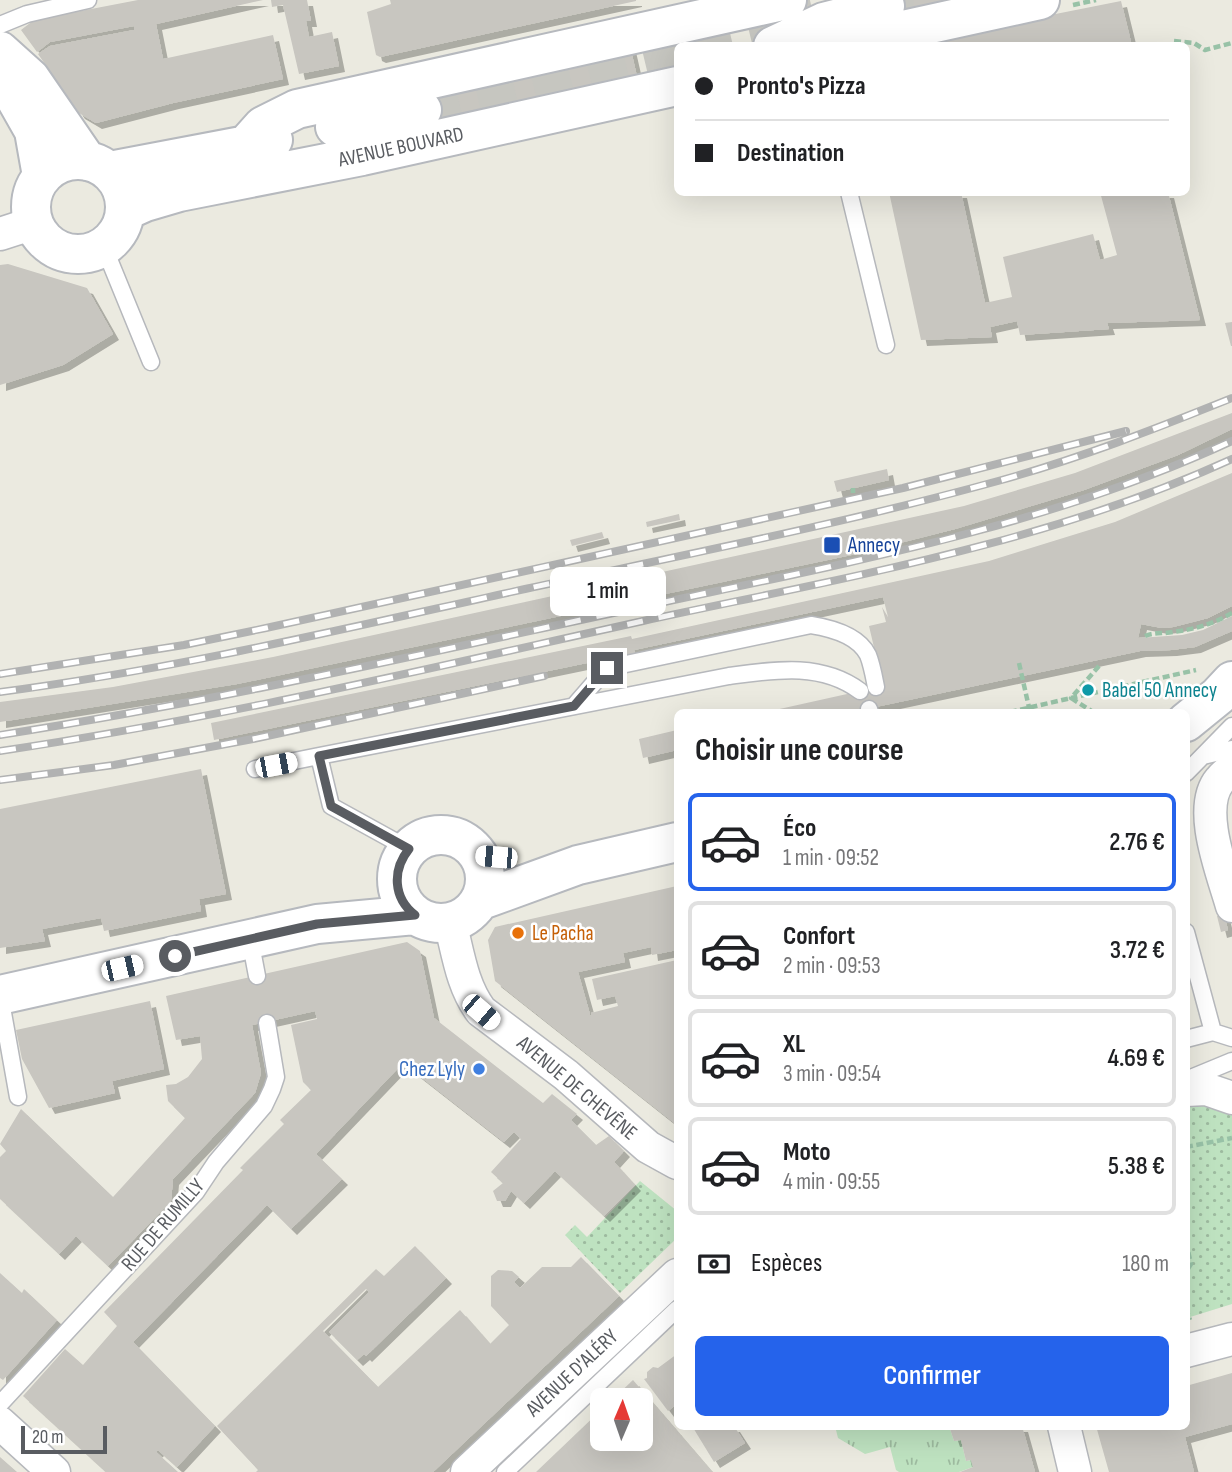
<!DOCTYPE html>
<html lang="fr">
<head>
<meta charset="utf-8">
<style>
	:root { --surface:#fff; --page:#f2f2f2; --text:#202124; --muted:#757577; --line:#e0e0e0; --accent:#2563eb }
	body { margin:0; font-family:"Sofia Sans Condensed",sans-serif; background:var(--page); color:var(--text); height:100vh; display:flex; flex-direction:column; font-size:26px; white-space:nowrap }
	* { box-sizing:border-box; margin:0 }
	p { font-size:23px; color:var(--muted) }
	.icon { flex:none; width:38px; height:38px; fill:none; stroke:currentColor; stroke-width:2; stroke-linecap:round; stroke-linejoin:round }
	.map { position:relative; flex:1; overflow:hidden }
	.details { position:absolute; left:674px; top:709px; width:516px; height:721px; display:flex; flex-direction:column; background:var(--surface); border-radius:10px; box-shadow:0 7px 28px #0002 }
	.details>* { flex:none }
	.guide { position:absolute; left:674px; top:42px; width:516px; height:154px; border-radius:10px; box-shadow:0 7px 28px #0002; display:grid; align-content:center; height:154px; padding:0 21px; background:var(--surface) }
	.needle { width:46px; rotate:2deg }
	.controls { position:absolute; left:590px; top:1388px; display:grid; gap:14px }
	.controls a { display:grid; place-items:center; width:63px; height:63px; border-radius:10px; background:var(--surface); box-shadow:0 7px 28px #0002; font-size:35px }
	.scale { position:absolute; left:21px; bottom:18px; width:86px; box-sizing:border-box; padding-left:7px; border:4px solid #595c61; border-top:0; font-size:19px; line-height:24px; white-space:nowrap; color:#595c61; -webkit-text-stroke:5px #fff; paint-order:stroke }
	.end { position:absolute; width:32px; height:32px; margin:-16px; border:9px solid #595c61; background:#fff; box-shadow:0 0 0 4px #fff }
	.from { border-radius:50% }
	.bubble { position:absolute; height:49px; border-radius:10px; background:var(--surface); box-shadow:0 7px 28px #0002; font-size:23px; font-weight:600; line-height:49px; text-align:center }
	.car { position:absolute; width:21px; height:42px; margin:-21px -10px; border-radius:9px; box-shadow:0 0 5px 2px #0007; background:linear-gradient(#fff 24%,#345 0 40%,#fff 0 76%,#345 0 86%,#fff 0) }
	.guide b { display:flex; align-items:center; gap:24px; height:66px; font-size:26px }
	.guide b+b { border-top:2px solid var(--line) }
	.guide i { width:18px; height:18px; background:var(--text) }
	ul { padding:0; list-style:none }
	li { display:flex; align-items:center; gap:21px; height:98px; margin:0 14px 10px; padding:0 7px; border:4px solid var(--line); border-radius:10px }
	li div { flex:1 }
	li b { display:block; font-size:26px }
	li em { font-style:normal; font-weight:600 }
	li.active { border-color:var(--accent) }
	li>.icon { width:63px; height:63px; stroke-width:1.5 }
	h2 { padding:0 21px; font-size:32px; line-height:84px }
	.pay { display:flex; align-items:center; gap:18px; height:77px; padding:0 21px; font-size:26px }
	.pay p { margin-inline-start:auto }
	.button { display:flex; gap:14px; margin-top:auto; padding:14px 21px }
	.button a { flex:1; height:80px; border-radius:10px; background:var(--accent); color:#fff; font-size:28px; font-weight:600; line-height:80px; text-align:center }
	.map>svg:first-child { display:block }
	.grass { fill:url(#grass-tufts) }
	.park { fill:url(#park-dots) }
	.building { fill:#c8c6c0; filter:url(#shadow) }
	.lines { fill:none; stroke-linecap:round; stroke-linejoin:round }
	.secondary-tunnel { stroke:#c6c6c0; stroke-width:38; stroke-dasharray:38 19; stroke-linecap:butt }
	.lane-casing { stroke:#b6b8bc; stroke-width:19 }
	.street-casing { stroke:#b6b8bc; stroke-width:35 }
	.secondary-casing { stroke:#b6b9be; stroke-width:42 }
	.path { stroke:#98c2a7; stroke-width:4.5; stroke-dasharray:7 3.5; stroke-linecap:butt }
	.lane { stroke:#fff; stroke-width:16 }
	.street { stroke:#fff; stroke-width:32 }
	.secondary { stroke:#fff; stroke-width:38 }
	.rail-casing { stroke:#b1b2b2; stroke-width:8 }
	.rail { stroke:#fff; stroke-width:5; stroke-dasharray:16; stroke-linecap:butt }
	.route { stroke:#595c61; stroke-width:9 }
	.transit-dot { fill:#1a4fb4; stroke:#fff; stroke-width:2.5 }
	.culture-dot { fill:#0f9aa8; stroke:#fff; stroke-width:2.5 }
	.food-dot { fill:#e8710a; stroke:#fff; stroke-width:2.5 }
	.shop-dot { fill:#3f7fe0; stroke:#fff; stroke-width:2.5 }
	.labels { text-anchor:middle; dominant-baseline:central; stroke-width:5; stroke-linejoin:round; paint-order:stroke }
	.street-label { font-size:21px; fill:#595c61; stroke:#fff }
	.transit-label { font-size:21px; fill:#164399; stroke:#fff; text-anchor:start }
	.culture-label { font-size:21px; fill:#0d838f; stroke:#fff; text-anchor:start }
	.food-label { font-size:21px; fill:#c56008; stroke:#fff; text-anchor:start }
	.shop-label { font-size:21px; fill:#366cbe; stroke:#fff; text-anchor:end }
</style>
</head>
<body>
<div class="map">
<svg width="1232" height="1472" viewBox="0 0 1232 1472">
	<defs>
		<pattern id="grass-tufts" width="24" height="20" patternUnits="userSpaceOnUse" patternTransform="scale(1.75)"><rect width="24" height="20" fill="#bee2c0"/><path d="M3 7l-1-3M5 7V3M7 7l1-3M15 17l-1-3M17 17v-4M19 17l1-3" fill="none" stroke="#9dba9f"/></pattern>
		<pattern id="park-dots" width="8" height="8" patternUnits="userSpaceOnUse" patternTransform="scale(1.75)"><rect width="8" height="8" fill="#bee2c0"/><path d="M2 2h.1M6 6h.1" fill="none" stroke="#9dba9f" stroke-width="1.8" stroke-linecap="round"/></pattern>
		<filter id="shadow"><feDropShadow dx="6" dy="6" stdDeviation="0" flood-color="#0004"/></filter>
	</defs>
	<rect width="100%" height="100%" fill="#ebeae0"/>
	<!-- grass -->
	<path class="grass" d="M835 1426H949L954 1441 961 1440 966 1461 971 1460 973 1467 959 1472H899L896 1470 890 1447 865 1454 838 1438Z"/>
	<!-- park -->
	<path class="park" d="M1187 1100 1232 1107V1304L1187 1318Z
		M640 1181 677 1211V1238L620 1293 565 1235 575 1225 587 1237Z"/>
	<!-- building -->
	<path class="building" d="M138 0H263L156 24 163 59 273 35 283 79 173 103 96 123 79 113 38 54 50 46 134 30V26L50 42 37 52 21 30 34 20Z
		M271 0H307L311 21H306L309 37 332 32 339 66 299 74 283 5 272 7Z
		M390 0H636V1L380 57 376 55 367 12 391 4Z
		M884 0H997L889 25Z
		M1121 1 1132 46H905V44Z
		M630 46 638 81 426 128 419 92Z
		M889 192H961L985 303 1012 297 1003 257 1093 234 1100 260 1117 255 1100 192H1168L1200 320 1107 323 1109 329 1020 335 1017 321 990 327 992 337 921 340Z
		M8 264 87 288 113 334 63 365 0 385V265Z
		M1232 322V346H1231L1225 323Z
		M1232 413V429L1178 455 1084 490 955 529 856 554 237 684 0 722V702L113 687 273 657 964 506 1075 473Z
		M887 469 889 480 837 492 834 481Z
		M1232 473V606L1208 618 1173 627 1162 628 1141 624 1138 638 1182 635 1203 630 1232 616V631L1195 647 1171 650 1140 651 852 712H766L883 686 869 626 886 622 882 607 888 617 883 597 634 650 635 653 214 740 211 723 631 636 632 639 989 561 1115 522Z
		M679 514 680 520 647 527 646 522Z
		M602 532 604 538 572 546 570 540Z
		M677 730V750L643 758 639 739Z
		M201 769 226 894 199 899 201 911 104 931 101 918 42 929 45 941 0 948V809Z
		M677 886V950L652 955 651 947 623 953 625 962 578 972 591 1018V1013L618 1006 615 996 597 1000 592 979 677 960V1125L495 981 488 940 495 927Z
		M1224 914 1228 930 1221 932 1217 916Z
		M407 942 420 951 434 1018 543 1103 552 1094 577 1114 571 1120 596 1145 609 1136 624 1151 614 1162 635 1185 604 1216 555 1171 524 1203 511 1191 505 1201H497L493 1191 503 1183 491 1172 521 1139 514 1132 504 1142 403 1063 316 1154 342 1179 291 1229 267 1205 133 1342 215 1426 177 1467 158 1450 156 1452 178 1472H106L23 1396 65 1349 83 1365 117 1326 104 1312 243 1170 240 1168 284 1124 280 1120 311 1090 303 1082 291 1025 317 1019 315 1011 252 1025 261 1073 255 1093 173 1179 171 1201 108 1266 76 1236 59 1254 0 1199V1157L6 1151 0 1144 21 1109 113 1197 185 1118 168 1101 166 1085 176 1084 188 1077 202 1059 200 1036 176 1040 166 996Z
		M150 1001 164 1069 112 1081 115 1093 49 1108 22 1059 16 1030Z
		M415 1246 446 1278 366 1356 364 1354 357 1360 329 1332 369 1292 366 1289 323 1331 378 1387 460 1310 490 1344 509 1325 491 1306V1276L498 1270 512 1271 519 1277 514 1282 520 1288 542 1267H571L581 1257 619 1296 433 1472H256L258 1470 217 1426 376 1269 384 1276Z
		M0 1273 22 1293 24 1289 57 1320 3 1380 0 1378Z
		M677 1354V1404L668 1411 644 1379 647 1378V1372L653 1367 658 1368Z
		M1232 1373V1424L1185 1437 1194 1472H1109L1096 1426H1186V1386Z
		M633 1380 712 1472H536L602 1409V1438H640V1400H612Z
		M692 1426H734L745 1443 714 1462Z
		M949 1426H1022L1035 1472H960L973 1467 971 1460 966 1461 961 1440 954 1441Z
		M0 1457 17 1472H0Z"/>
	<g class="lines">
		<!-- secondary-tunnel -->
		<path class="secondary-tunnel" d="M885 6 913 0
			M694 46 814 17
			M422 110 677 49"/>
		<defs>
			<path id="lane" d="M0 25 27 14 88 0
				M849 192 886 345
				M104 247 151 362
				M574 706 607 668 811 625C830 628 858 635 868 655 872 665 874 677 876 687
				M869 709 870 712
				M1203 756 1232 749
				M255 769 319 756
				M1186 773 1232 726
				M409 849 331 806 319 756 729 676C774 670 821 662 860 691
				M1186 932 1213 1032
				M250 939 257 976
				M0 996 18 1097
				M1213 1032 1232 1038
				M1186 1039 1213 1032
				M1186 1080 1232 1061
				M0 1404 196 1192 216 1162 264 1106 272 1089 276 1077 267 1023
				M505 1472 677 1309"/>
			<path id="street" d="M0 234 34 223
				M1232 769C1228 772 1223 776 1220 780 1196 808 1223 874 1232 906
				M450 922C458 953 462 986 481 1011L566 1075 648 1147 677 1163
				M1186 1090 1206 1089 1232 1098
				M1186 1351 1232 1339
				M0 1423 54 1472
				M1064 1426 1075 1472
				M467 1472 677 1275"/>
			<path id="secondary" d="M773 46 824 22 885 6
				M830 46 1040 0
				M0 51 30 78 87 161
				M8 85 34 131 42 176
				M335 127 422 110
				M246 145 263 126 297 109 787 0
				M31 207a47 47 0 1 1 94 0a47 47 0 1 1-94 0Z
				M110 171 273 140
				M125 211 145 202 179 192 362 156 677 86
				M1186 722 1218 696 1232 681
				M397 879a44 44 0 1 1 88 0a44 44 0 1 1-88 0Z
				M479 901 578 865 677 842
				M0 995 317 924 415 915"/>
		</defs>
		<!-- lane casing -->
		<use href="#lane" class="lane-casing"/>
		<!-- street casing -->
		<use href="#street" class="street-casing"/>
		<!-- secondary casing -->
		<use href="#secondary" class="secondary-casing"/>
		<!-- path -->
		<path class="path" d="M1073 5 1096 0
			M1174 41 1194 43 1205 50 1232 43
			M853 488V493
			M1145 636C1154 632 1163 634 1173 632 1196 629 1213 624 1232 613
			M1019 663 1030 712
			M1099 666 1071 698 1196 670
			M1010 712 1071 698 1093 712
			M1186 1147 1232 1138
			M1186 1242 1191 1264 1186 1272
			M1186 1308 1190 1320"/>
		<!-- lane -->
		<use href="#lane" class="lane"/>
		<!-- street -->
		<use href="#street" class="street"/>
		<!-- secondary -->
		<use href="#secondary" class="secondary"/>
		<defs>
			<path id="rail" d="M0 674 184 645 266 628 903 488 1126 431
				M0 692C177 669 351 627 525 589 683 555 842 524 998 481 1078 459 1155 429 1232 398
				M0 735C212 702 422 654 632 609 836 565 1041 529 1232 441
				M0 751C217 719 430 668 643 621 842 578 1046 544 1232 459
				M0 780 114 765 253 739 544 676"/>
		</defs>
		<!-- rail casing -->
		<use href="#rail" class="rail-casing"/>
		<!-- rail -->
		<use href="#rail" class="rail"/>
	</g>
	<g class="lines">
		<!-- route -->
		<path class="route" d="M175 956 317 924 415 915C393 898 392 870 409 849L331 806 319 756 574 706 607 668"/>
	</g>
	<!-- markers -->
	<rect class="transit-dot" x="823" y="536" width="18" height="18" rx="3.5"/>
	<circle class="culture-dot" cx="1088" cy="690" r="7"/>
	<circle class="food-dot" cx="518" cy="933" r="7"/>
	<circle class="shop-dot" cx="479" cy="1069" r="7"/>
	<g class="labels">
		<!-- street labels -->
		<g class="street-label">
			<text transform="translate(401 147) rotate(-12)">AVENUE BOUVARD</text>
			<text transform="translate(577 1088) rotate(40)">AVENUE DE CHEVÊNE</text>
			<text transform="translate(163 1225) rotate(-49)">RUE DE RUMILLY</text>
			<text transform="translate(572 1373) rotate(-43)">AVENUE D'ALÉRY</text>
		</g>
		<!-- transit labels -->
		<g class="transit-label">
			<text x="848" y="545">Annecy</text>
		</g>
		<!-- culture labels -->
		<g class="culture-label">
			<text x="1102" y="690">Babel 50 Annecy</text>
		</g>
		<!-- food labels -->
		<g class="food-label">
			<text x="532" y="933">Le Pacha</text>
		</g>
		<!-- shop labels -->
		<g class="shop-label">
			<text x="465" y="1069">Chez Lyly</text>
		</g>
	</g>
</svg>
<div class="controls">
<a><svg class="needle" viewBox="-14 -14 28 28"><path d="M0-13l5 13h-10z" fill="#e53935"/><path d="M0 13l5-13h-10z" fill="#757577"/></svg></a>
</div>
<div class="scale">20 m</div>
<i class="end from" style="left:175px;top:956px"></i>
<i class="end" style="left:607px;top:668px"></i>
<div class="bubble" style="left:550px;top:567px;width:116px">1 min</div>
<i class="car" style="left:276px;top:765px;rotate:79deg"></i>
<i class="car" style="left:496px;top:857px;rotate:275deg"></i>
<i class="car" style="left:122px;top:968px;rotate:77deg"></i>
<i class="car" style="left:481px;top:1012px;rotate:131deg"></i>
<div class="guide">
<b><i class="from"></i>Pronto's Pizza</b>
<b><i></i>Destination</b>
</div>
<section class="details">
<h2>Choisir une course</h2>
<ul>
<li class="active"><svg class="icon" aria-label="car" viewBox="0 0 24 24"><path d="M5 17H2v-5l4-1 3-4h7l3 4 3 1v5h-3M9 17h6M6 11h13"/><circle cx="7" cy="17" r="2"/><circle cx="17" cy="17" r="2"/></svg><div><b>Éco</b><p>1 min · 09:52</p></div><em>2.76 €</em></li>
<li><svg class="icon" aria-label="car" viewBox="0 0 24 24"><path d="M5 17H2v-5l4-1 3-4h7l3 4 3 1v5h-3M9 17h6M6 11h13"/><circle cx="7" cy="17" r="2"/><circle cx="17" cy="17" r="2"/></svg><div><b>Confort</b><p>2 min · 09:53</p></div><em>3.72 €</em></li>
<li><svg class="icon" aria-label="car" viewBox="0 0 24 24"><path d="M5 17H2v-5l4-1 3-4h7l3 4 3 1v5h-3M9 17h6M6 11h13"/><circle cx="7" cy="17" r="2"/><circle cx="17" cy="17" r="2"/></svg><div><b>XL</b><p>3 min · 09:54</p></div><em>4.69 €</em></li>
<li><svg class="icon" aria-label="car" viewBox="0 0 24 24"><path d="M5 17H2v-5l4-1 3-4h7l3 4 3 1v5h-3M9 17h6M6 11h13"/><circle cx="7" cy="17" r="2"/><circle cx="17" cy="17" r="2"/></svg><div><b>Moto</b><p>4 min · 09:55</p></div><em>5.38 €</em></li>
</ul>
<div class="pay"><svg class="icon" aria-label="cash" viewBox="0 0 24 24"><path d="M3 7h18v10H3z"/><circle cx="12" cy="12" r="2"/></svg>Espèces<p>180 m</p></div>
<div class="button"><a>Confirmer</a></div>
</section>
</div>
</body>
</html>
